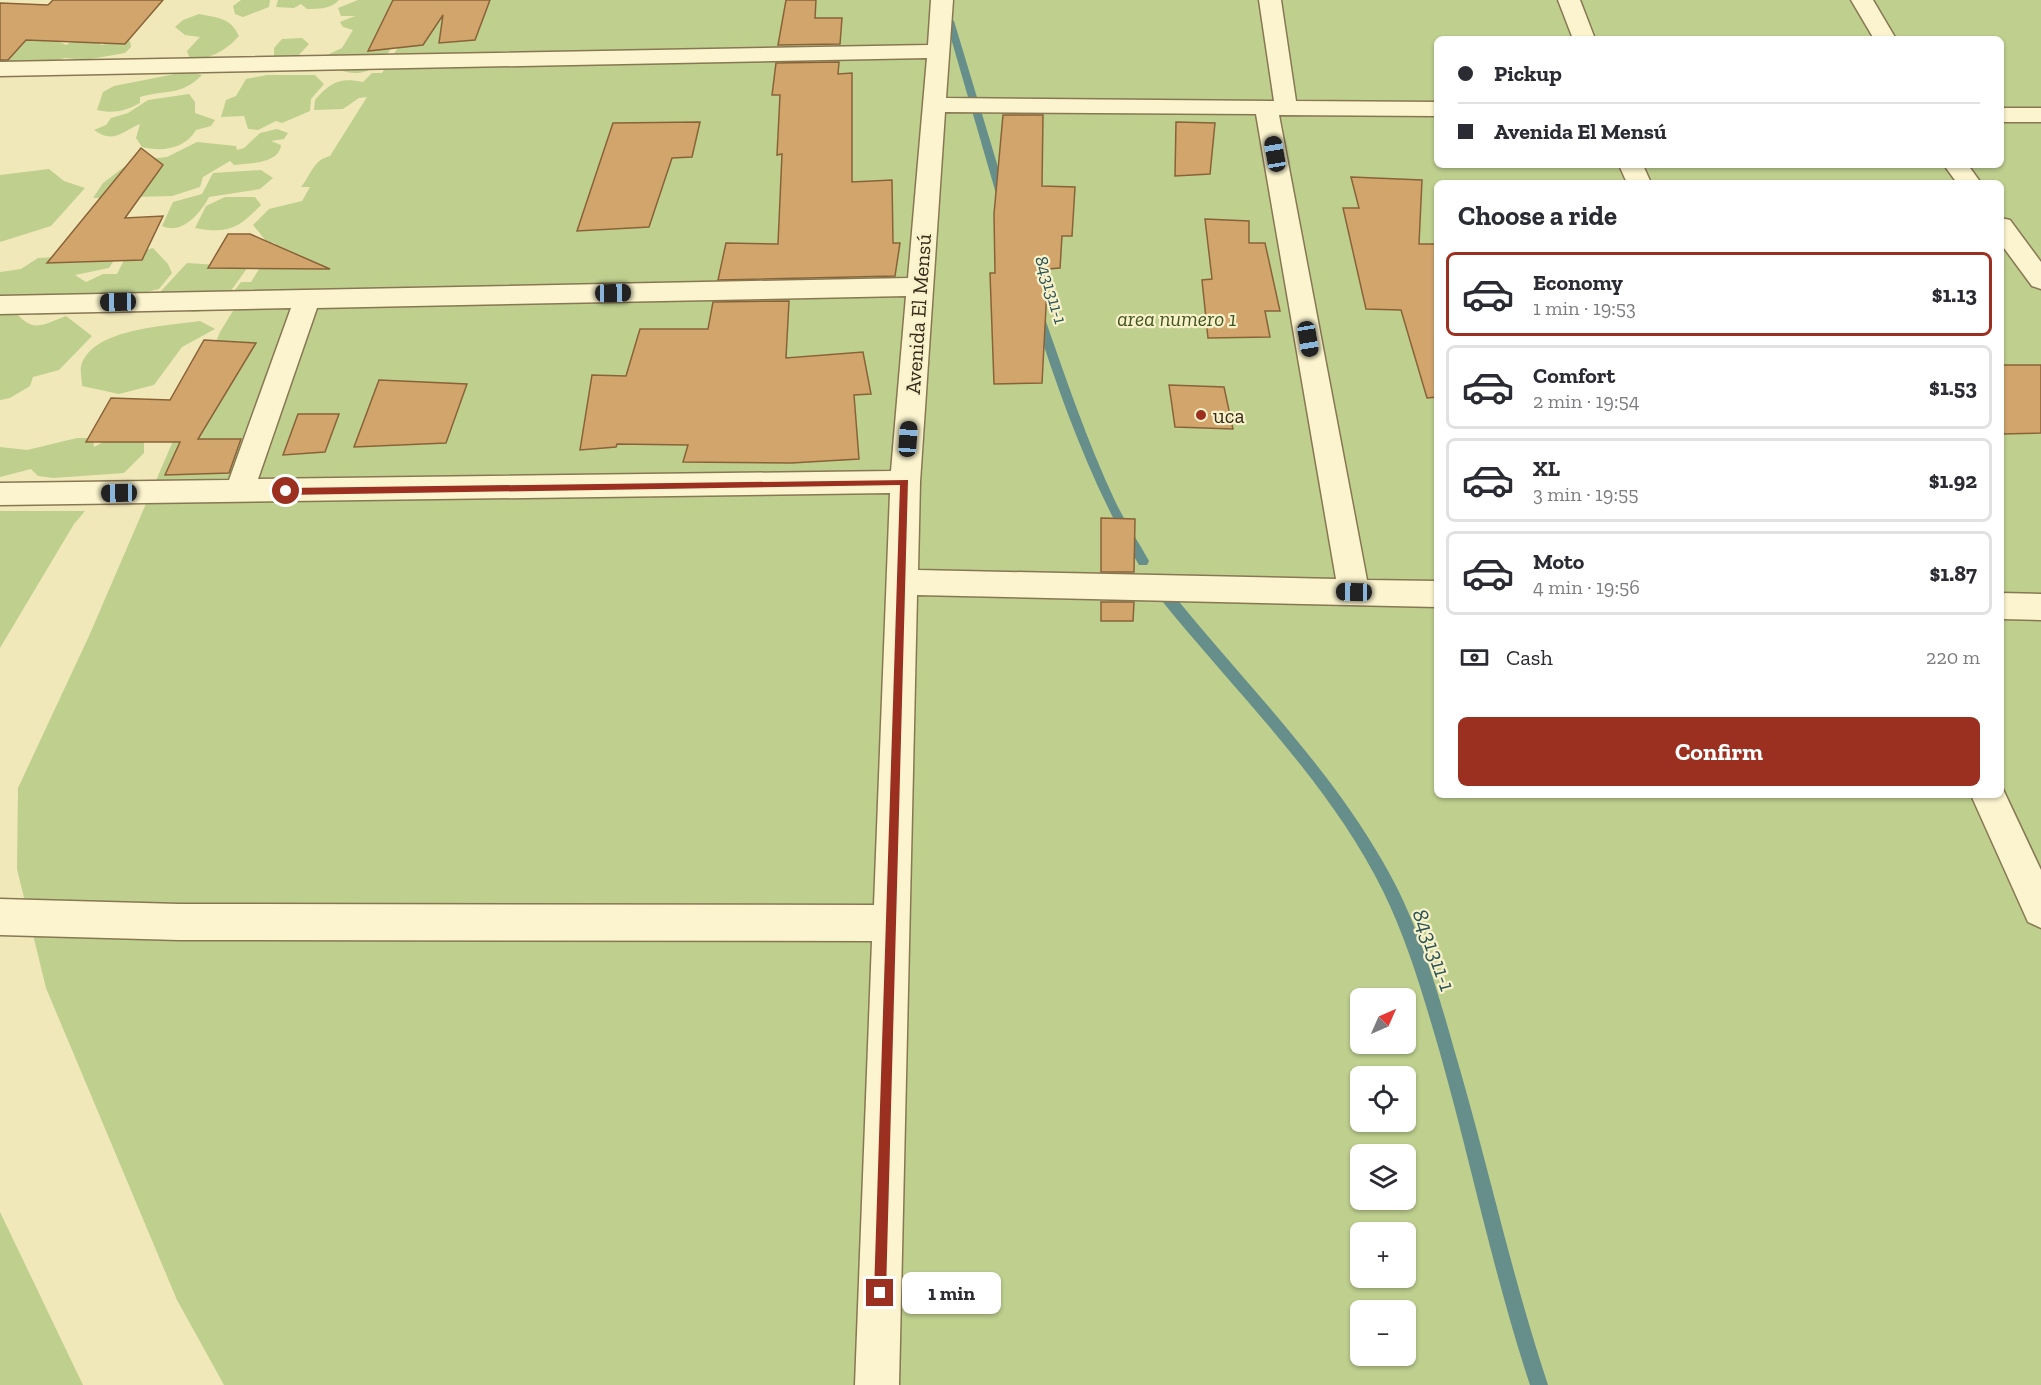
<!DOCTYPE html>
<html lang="en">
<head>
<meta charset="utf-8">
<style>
	:root { --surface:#fff; --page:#f2f2f3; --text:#2b2b33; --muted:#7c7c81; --line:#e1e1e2; --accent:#9b3020 }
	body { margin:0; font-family:"Zilla Slab",serif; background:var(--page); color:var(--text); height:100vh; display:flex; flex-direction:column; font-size:22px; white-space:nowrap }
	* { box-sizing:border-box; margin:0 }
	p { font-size:20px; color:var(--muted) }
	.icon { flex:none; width:33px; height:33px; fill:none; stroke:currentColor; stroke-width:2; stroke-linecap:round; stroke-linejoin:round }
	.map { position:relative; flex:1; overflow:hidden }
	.drawer { position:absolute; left:1434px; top:180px; width:570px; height:618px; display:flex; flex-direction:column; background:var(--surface); border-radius:9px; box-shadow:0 2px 4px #0004 }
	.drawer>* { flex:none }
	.hud { position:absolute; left:1434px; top:36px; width:570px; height:132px; border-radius:9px; box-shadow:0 2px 4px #0004; display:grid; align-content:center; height:132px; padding:0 24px; background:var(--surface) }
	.needle { width:39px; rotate:45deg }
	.fabs { position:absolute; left:1350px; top:988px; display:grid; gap:12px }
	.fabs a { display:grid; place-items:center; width:66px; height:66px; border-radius:9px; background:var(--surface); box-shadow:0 2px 4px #0004; font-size:30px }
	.end { position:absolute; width:27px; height:27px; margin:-14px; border:8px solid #9b3020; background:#fff; box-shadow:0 0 0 3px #fff }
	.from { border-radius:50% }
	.bubble { position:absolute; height:42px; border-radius:9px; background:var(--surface); box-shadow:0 2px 4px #0004; font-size:20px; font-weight:700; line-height:42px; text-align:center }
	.car { position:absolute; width:18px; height:36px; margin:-18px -9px; border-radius:8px; box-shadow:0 0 4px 2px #0007; background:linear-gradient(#222 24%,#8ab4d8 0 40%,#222 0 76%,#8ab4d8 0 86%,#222 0) }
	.hud b { display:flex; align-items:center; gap:21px; height:57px; font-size:22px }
	.hud b+b { border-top:2px solid var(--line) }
	.hud i { width:15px; height:15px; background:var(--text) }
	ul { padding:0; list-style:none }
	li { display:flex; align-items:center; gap:18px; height:84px; margin:0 12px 9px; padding:0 12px; border:3px solid var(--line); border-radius:9px }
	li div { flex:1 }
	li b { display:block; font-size:22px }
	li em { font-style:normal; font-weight:700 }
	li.selected { border-color:var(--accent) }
	li>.icon { width:54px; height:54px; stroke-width:1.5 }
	h2 { padding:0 24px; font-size:27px; line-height:72px }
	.pay { display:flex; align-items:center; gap:15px; height:66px; padding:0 24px; font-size:22px }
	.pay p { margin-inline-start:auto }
	.cta { display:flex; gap:12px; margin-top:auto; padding:12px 24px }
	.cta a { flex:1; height:69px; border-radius:9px; background:var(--accent); color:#fff; font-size:24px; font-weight:700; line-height:69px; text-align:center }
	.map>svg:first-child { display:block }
	.green { fill:#becf8e; fill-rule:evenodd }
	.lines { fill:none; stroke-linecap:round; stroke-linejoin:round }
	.stream { fill:#668e8a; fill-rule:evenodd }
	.building { fill:#d2a56d; stroke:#896338; stroke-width:1.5 }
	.minor-casing { stroke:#887753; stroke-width:3 }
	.minor { fill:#fbf4ce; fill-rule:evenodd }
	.route { fill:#9b3020 }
	.poi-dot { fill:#9b3020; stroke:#f8f1ca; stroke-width:2 }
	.labels { text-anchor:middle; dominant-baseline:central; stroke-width:4.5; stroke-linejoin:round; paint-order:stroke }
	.far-water-label { font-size:18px; font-style:italic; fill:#285457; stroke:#f8f1ca }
	.street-label { font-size:21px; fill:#362b1a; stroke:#f8f1ca }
	.park-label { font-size:21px; font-style:italic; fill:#3f541f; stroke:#f8f1ca }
	.poi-label { font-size:21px; fill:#362b1a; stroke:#f8f1ca; text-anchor:start }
	.water-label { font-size:22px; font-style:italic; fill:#285457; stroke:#f8f1ca }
</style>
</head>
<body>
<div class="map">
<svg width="2041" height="1385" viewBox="0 0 2041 1385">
	<rect width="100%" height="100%" fill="#f1e8ba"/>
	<!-- green -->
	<path class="green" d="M241 0H270L269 7 243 17 235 14 233 6Z
		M278 0H339C331 9 319 9 307 9L301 4 294 8 276 7Z
		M358 0H409C399 27 391 74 354 73 342 72 333 69 326 60L329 54 342 48 353 30 343 27 340 22 355 16H341L338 8Z
		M414 0H2041V1385H224L177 1300 46 988 17 869 18 788 89 636 220 332 236 306 231 305 234 291 241 282H251L275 243 267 242 253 225 269 209 302 201 310 187H301C311 175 313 160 330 156L367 97 359 98 343 109 314 110 315 100C330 83 339 77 363 82L372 73H382L422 9ZM1437 39H2001V165H1437ZM1437 183H2001V795H1437ZM1360 999H1406V1044H1360ZM1360 1077H1406V1122H1360ZM1360 1155H1406V1200H1360ZM1360 1233H1406V1278H1360ZM1360 1311H1406V1356H1360Z
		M199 14C218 18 230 17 239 36 225 52 211 57 191 62L187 51 200 37 185 35 175 27 183 20Z
		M37 38C47 42 57 39 66 45 75 39 93 39 102 45L120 38 130 41 131 47 125 53 85 60 65 58 47 63 0 66V50L20 40Z
		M302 38 309 44 297 57 274 56V48L282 39Z
		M190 71 202 75C180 97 166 89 140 97V103C125 111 114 114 97 110L103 92 114 86Z
		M267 75H315L324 84 311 99 310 111 282 123 276 121 258 130 248 129 244 116 221 117 226 100 236 96 246 79Z
		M189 94 195 102V113L215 120 211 126 196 130C185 149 162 152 142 147L136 138 140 124C121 132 114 144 94 130L106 125 111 118 128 113 148 100Z
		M277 129 288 133 284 139 271 141 281 145C279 164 249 163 234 165L230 161 203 177 200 187 172 196 93 198 103 183 132 161 167 157 197 142 236 146 237 150 244 148 260 133Z
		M49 169 64 181 85 188 51 226 0 242V175Z
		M261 170 273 178 260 189 209 197C200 214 182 235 162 226L173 202 202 194 213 173Z
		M225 197H255L261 205C238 229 228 234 195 228L206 206Z
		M120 215 134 221 119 253 109 268 75 275 86 282 103 274H117L126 256 153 248 168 264 172 273 159 289 56 313 39 315 23 312 0 298V272L21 269 38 258 56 257Z
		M187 263 248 267 230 292 222 309 194 312 159 307 161 291Z
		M12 308C32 333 38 327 66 316L92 336 59 370 33 377 30 386 10 398 0 400V314Z
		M200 321 215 329 182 347 154 385 119 394 82 386C82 380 80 372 81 367 90 328 168 326 200 321Z
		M77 438H93L94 447 109 439 144 441V453L124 473 53 478 38 476 31 469 0 477V447L27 450Z
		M0 511H85L74 524 0 648Z
		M0 1212 83 1385H0Z"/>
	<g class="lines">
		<!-- stream -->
		<path class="stream" d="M950 18 954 21 1007 197 1006 199 1002 200 997 197 946 21Z
			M1039 312 1044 316C1066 379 1087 441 1115 501 1125 522 1138 541 1149 561L1147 565H1139C1092 486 1062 402 1034 316Z
			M1163 587 1168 588C1240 678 1325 761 1383 862 1417 920 1436 985 1454 1049 1487 1160 1511 1274 1548 1385H1530C1494 1276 1471 1163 1440 1053 1424 998 1408 942 1383 891 1328 780 1235 692 1158 596L1157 592 1158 588Z"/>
	</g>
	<!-- building -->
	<path class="building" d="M53 0H163L125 44 26 40 8 60H0V3L48 5Z
		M393 0H490L475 40 439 43 443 15 423 45 368 51Z
		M786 0H816L815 18H842L840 44 778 45Z
		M839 62 838 74 852 73V182L892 180 893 243H900L895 276 718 280 726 243 778 244 782 154 777 155 780 95H772L776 63Z
		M1003 115H1043L1042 186 1075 187 1072 236H1062L1060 268 1048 269 1042 383 994 384 990 273H995L994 214Z
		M700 122 692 157 672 158 649 227 577 231 613 123Z
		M1176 122 1215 123 1210 174 1175 176Z
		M141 148 163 165 125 218 163 216 142 260 47 263Z
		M1351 177 1422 180 1419 244H1435L1437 397 1427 398 1401 310 1366 309 1343 208H1359Z
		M1205 219 1249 221V243H1265L1280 311H1265L1270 337 1208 338 1202 280 1212 279Z
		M228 234H250L330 269 208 268Z
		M789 301 786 358 863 352 871 394 854 395 859 459 791 463 683 462 688 445 617 444 616 447 580 450 592 375 626 376 640 329H708L713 302Z
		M204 340 256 343 198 439H241L229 473 165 475 180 442H86L111 398 170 400Z
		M2001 365H2041V433L2001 434Z
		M379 380 467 384 446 443 354 447Z
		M1169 385 1224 387 1233 429 1175 427Z
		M298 414H339L325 452 283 455Z
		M1101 518 1135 519 1134 572H1101Z
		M1101 602H1134L1133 621H1101Z"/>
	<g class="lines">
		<defs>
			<path id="minor" d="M931 0H953L946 98 1274 101 1259 0H1281L1296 101 1437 102V116L1279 115 1367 580 1437 581V607L917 595 899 1385H855L872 941 179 940 0 935V899L179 904 874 905 890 493 0 505V483L229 480 291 308 0 314V296L908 278 927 58 0 76V62L928 45ZM945 112 1256 114 1336 579 918 570 920 482ZM906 296 891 471 258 479 317 308Z
				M1558 0H1580L1595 39H1573Z
				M1851 0H1873L1896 39H1874Z
				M2001 108H2041V122H2001Z
				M1619 165H1643L1651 183H1627Z
				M1944 165H1968L1981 183H1957Z
				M2001 218 2010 220 2041 262V289L2032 286 2001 244Z
				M2001 593 2041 594V620L2001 619Z
				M2001 785 2041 870V928L2028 922 1971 795H2001Z"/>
		</defs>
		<!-- minor casing -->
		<use href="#minor" class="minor-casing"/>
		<!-- minor -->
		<use href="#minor" class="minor"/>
	</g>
	<!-- route -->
	<path class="route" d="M908 480 886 1293 880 1299 874 1293 900 485 286 495 282 491 286 488Z"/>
	<!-- markers -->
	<circle class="poi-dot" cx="1201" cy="415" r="6"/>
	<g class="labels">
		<!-- far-water labels -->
		<g class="far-water-label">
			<text transform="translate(1051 290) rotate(73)">8431311-1</text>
		</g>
		<!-- street labels -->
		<g class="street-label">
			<text transform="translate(918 314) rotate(-86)">Avenida El Mensú</text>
		</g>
		<!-- park labels -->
		<g class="park-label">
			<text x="1177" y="318">area numero 1</text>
		</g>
		<!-- poi labels -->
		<g class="poi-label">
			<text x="1213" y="415">uca</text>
		</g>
		<!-- water labels -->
		<g class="water-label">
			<text transform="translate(1434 950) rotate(70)">8431311-1</text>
		</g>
	</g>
</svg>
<div class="fabs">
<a><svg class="needle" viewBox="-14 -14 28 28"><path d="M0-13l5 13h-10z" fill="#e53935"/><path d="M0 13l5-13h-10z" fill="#7c7c81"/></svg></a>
<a><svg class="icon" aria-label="locate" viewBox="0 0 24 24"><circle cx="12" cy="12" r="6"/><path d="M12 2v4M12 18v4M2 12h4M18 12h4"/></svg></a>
<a><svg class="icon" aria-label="layers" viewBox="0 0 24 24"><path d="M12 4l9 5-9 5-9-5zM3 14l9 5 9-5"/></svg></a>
<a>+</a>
<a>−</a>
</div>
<i class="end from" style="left:286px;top:491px"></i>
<i class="end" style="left:880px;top:1293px"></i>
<div class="bubble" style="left:902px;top:1272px;width:99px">1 min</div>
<i class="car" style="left:1275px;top:154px;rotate:350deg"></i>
<i class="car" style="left:613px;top:293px;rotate:89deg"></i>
<i class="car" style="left:118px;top:302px;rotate:269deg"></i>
<i class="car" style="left:1308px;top:339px;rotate:170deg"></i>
<i class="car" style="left:908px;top:439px;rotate:4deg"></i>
<i class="car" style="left:119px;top:493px;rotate:269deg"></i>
<i class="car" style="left:1354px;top:592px;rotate:271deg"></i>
<div class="hud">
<b><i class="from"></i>Pickup</b>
<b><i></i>Avenida El Mensú</b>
</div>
<section class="drawer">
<h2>Choose a ride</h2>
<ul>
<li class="selected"><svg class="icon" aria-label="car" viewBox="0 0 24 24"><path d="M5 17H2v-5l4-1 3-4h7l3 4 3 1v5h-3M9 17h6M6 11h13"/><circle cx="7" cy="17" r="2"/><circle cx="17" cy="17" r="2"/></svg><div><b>Economy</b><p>1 min · 19:53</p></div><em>$1.13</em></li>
<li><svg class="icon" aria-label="car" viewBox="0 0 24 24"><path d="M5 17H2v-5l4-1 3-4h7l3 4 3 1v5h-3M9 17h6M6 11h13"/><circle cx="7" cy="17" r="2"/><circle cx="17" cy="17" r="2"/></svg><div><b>Comfort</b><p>2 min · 19:54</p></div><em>$1.53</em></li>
<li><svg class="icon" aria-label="car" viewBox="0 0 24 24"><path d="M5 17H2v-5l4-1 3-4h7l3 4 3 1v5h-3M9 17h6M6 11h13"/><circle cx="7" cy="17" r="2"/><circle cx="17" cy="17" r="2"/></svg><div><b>XL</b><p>3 min · 19:55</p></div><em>$1.92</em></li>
<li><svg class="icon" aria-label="car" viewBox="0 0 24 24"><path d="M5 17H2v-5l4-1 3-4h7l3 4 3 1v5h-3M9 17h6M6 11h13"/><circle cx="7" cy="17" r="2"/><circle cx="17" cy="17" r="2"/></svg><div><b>Moto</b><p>4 min · 19:56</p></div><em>$1.87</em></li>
</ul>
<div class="pay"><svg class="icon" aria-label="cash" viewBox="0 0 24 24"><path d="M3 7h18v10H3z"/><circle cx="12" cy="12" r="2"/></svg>Cash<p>220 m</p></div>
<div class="cta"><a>Confirm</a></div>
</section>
</div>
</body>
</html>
